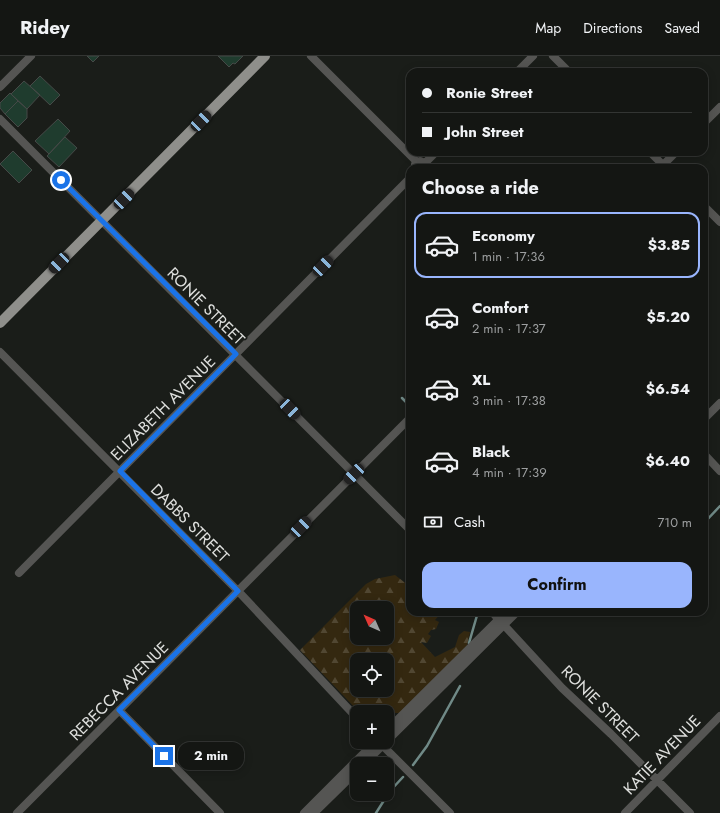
<!DOCTYPE html>
<html lang="en">
<head>
<meta charset="utf-8">
<style>
	:root { --surface:#141613; --page:#212321; --text:#f1f3f6; --muted:#9d9fa0; --line:#333533; --accent:#99b5fd }
	body { margin:0; font-family:Jost,sans-serif; background:var(--page); color:var(--text); height:100vh; display:flex; flex-direction:column; font-size:15px; white-space:nowrap }
	* { box-sizing:border-box; margin:0 }
	p { font-size:13px; color:var(--muted) }
	.icon { flex:none; width:22px; height:22px; fill:none; stroke:currentColor; stroke-width:2; stroke-linecap:round; stroke-linejoin:round }
	.map { position:relative; flex:1; overflow:hidden }
	.sheet { position:absolute; left:406px; top:108px; width:302px; height:452px; display:flex; flex-direction:column; background:var(--surface); border-radius:12px; box-shadow:0 2px 10px #0003,0 0 0 1px var(--line) }
	.sheet>* { flex:none }
	.top-card { position:absolute; left:406px; top:12px; width:302px; height:88px; border-radius:12px; box-shadow:0 2px 10px #0003,0 0 0 1px var(--line); display:grid; align-content:center; height:88px; padding:0 16px; background:var(--surface) }
	.needle { width:26px; rotate:315deg }
	.buttons { position:absolute; left:350px; top:545px; display:grid; gap:8px }
	.buttons a { display:grid; place-items:center; width:44px; height:44px; border-radius:8px; background:var(--surface); box-shadow:0 2px 10px #0003,0 0 0 1px var(--line); font-size:20px }
	.end { position:absolute; width:18px; height:18px; margin:-9px; border:5px solid #1a73e8; background:#fff; box-shadow:0 0 0 2px #fff }
	.from { border-radius:50% }
	.bubble { position:absolute; height:28px; border-radius:12px; background:var(--surface); box-shadow:0 2px 10px #0003,0 0 0 1px var(--line); font-size:13px; font-weight:700; line-height:28px; text-align:center }
	.car { position:absolute; width:12px; height:24px; margin:-12px -6px; border-radius:5px; box-shadow:0 0 3px 1px #0007; background:linear-gradient(#222 24%,#8ab4d8 0 40%,#222 0 76%,#8ab4d8 0 86%,#222 0) }
	.top-card b { display:flex; align-items:center; gap:14px; height:38px; font-size:15px }
	.top-card b+b { border-top:1px solid var(--line) }
	.top-card i { width:10px; height:10px; background:var(--text) }
	ul { padding:0; list-style:none }
	li { display:flex; align-items:center; gap:12px; height:66px; margin:0 8px 6px; padding:0 8px; border:2px solid transparent; border-radius:12px }
	li div { flex:1 }
	li b { display:block; font-size:15px }
	li em { font-style:normal; font-weight:700 }
	li.on { border-color:var(--accent) }
	li>.icon { width:36px; height:36px; stroke-width:1.5 }
	h2 { padding:0 16px; font-size:18px; line-height:48px }
	.pay { display:flex; align-items:center; gap:10px; height:44px; padding:0 16px; font-size:15px }
	.pay p { margin-inline-start:auto }
	.action { display:flex; gap:8px; margin-top:auto; padding:8px 16px }
	.action a { flex:1; height:46px; border-radius:12px; background:var(--accent); color:#111; font-size:16px; font-weight:700; line-height:46px; text-align:center }
	header { display:flex; align-items:center; gap:24px; box-sizing:border-box; height:56px; padding:0 20px; background:var(--surface); border-bottom:1px solid var(--line) }
	header strong { font-size:19px }
	nav { display:flex; gap:22px; margin-inline-start:auto; font-size:14px }
	.map>svg:first-child { display:block }
	.forest { fill:url(#forest-firs); fill-rule:evenodd }
	.lines { fill:none; stroke-linecap:round; stroke-linejoin:round }
	.stream { stroke:#708a87; stroke-width:2.5 }
	.building { fill:#1f3c2e; stroke:#454947 }
	.minor { stroke:#555553; stroke-width:8 }
	.major { stroke:#8f8f8b; stroke-width:10 }
	.route { stroke:#1a73e8; stroke-width:5 }
	.labels { text-anchor:middle; dominant-baseline:central; stroke-width:3.5; stroke-linejoin:round; paint-order:stroke }
	.street-label { font-size:16px; fill:#dfe0de; stroke:#1a1d19 }
</style>
</head>
<body>
<header>
<strong>Ridey</strong>
<nav><a>Map</a><a>Directions</a><a>Saved</a></nav>
</header>
<div class="map">
<svg width="720" height="757" viewBox="0 0 720 757">
	<defs>
		<pattern id="forest-firs" width="22" height="20" patternUnits="userSpaceOnUse"><rect width="22" height="20" fill="#342810"/><path d="M5 1l3.5 6h-7zM16 11l3.5 6h-7z" fill="#514732"/></pattern>
	</defs>
	<rect width="100%" height="100%" fill="#1a1d19"/>
	<!-- forest -->
	<path class="forest" d="M395 519 408 529 410 528V556H442L435 564 439 566 436 573 431 574 428 578 431 580 427 587 421 586 435 601 455 591 459 579 464 575 470 576 466 594 401 657H395V663L392 665 387 662V656H359L300 594 366 528 375 523ZM357 552H387V582H357ZM357 604H387V634H357Z"/>
	<g class="lines">
		<!-- stream -->
		<path class="stream" d="M402 342 410 350
			M704 467 720 450
			M469 587 478 556
			M413 709 427 690 460 630
			M376 757 390 735 403 721"/>
	</g>
	<!-- building -->
	<path class="building" d="M87 0H99L93 6Z
		M218 0H243L235 8 233 7 229 11Z
		M40 20 60 39 50 49 30 30Z
		M24 25 40 39 27 53 11 38Z
		M10 37 18 45 5 58 0 52V47Z
		M18 45 27 53V62L18 71 5 58Z
		M58 63 70 75 49 98 35 85Z
		M65 81 77 92 59 111 47 100Z
		M13 95 32 114 19 127 0 108Z"/>
	<g class="lines">
		<!-- minor -->
		<path class="minor" d="M311 0 417 106
			M553 0 569 16
			M517 16 533 0
			M0 31 31 0
			M0 63 410 474
			M704 67 720 51
			M650 96 666 112
			M425 107 436 96
			M415 112V108L420 105 425 107 427 112
			M660 112 676 96
			M704 150 720 166
			M0 296 238 535 357 662
			M704 363 720 347
			M704 398 720 415
			M19 517 410 122
			M492 556 562 632 611 678 690 757
			M119 654 220 757
			M387 674 506 556
			M387 685 517 556
			M379 686 450 757
			M364 708 386 686
			M17 757 410 362
			M304 757 375 686
			M314 757 357 715
			M625 757 720 660"/>
		<!-- major -->
		<path class="major" d="M0 267 265 0"/>
	</g>
	<g class="lines">
		<!-- route -->
		<path class="route" d="M61 124 236 298 120 415 238 535 119 654 164 700"/>
	</g>
	<g class="labels">
		<!-- street labels -->
		<g class="street-label">
			<text transform="translate(206 250) rotate(45)">RONIE STREET</text>
			<text transform="translate(163 352) rotate(-45)">ELIZABETH AVENUE</text>
			<text transform="translate(190 467) rotate(45)">DABBS STREET</text>
			<text transform="translate(119 635) rotate(-45)">REBECCA AVENUE</text>
			<text transform="translate(600 648) rotate(45)">RONIE STREET</text>
			<text transform="translate(662 699) rotate(-46)">KATIE AVENUE</text>
		</g>
	</g>
</svg>
<div class="buttons">
<a><svg class="needle" viewBox="-14 -14 28 28"><path d="M0-13l5 13h-10z" fill="#e53935"/><path d="M0 13l5-13h-10z" fill="#9d9fa0"/></svg></a>
<a><svg class="icon" aria-label="locate" viewBox="0 0 24 24"><circle cx="12" cy="12" r="6"/><path d="M12 2v4M12 18v4M2 12h4M18 12h4"/></svg></a>
<a>+</a>
<a>−</a>
</div>
<i class="end from" style="left:61px;top:124px"></i>
<i class="end" style="left:164px;top:700px"></i>
<div class="bubble" style="left:178px;top:686px;width:66px">2 min</div>
<i class="car" style="left:201px;top:65px;rotate:45deg"></i>
<i class="car" style="left:124px;top:143px;rotate:44deg"></i>
<i class="car" style="left:59px;top:207px;rotate:225deg"></i>
<i class="car" style="left:323px;top:210px;rotate:44deg"></i>
<i class="car" style="left:290px;top:353px;rotate:136deg"></i>
<i class="car" style="left:354px;top:418px;rotate:225deg"></i>
<i class="car" style="left:301px;top:471px;rotate:45deg"></i>
<div class="top-card">
<b><i class="from"></i>Ronie Street</b>
<b><i></i>John Street</b>
</div>
<section class="sheet">
<h2>Choose a ride</h2>
<ul>
<li class="on"><svg class="icon" aria-label="car" viewBox="0 0 24 24"><path d="M5 17H2v-5l4-1 3-4h7l3 4 3 1v5h-3M9 17h6M6 11h13"/><circle cx="7" cy="17" r="2"/><circle cx="17" cy="17" r="2"/></svg><div><b>Economy</b><p>1 min · 17:36</p></div><em>$3.85</em></li>
<li><svg class="icon" aria-label="car" viewBox="0 0 24 24"><path d="M5 17H2v-5l4-1 3-4h7l3 4 3 1v5h-3M9 17h6M6 11h13"/><circle cx="7" cy="17" r="2"/><circle cx="17" cy="17" r="2"/></svg><div><b>Comfort</b><p>2 min · 17:37</p></div><em>$5.20</em></li>
<li><svg class="icon" aria-label="car" viewBox="0 0 24 24"><path d="M5 17H2v-5l4-1 3-4h7l3 4 3 1v5h-3M9 17h6M6 11h13"/><circle cx="7" cy="17" r="2"/><circle cx="17" cy="17" r="2"/></svg><div><b>XL</b><p>3 min · 17:38</p></div><em>$6.54</em></li>
<li><svg class="icon" aria-label="car" viewBox="0 0 24 24"><path d="M5 17H2v-5l4-1 3-4h7l3 4 3 1v5h-3M9 17h6M6 11h13"/><circle cx="7" cy="17" r="2"/><circle cx="17" cy="17" r="2"/></svg><div><b>Black</b><p>4 min · 17:39</p></div><em>$6.40</em></li>
</ul>
<div class="pay"><svg class="icon" aria-label="cash" viewBox="0 0 24 24"><path d="M3 7h18v10H3z"/><circle cx="12" cy="12" r="2"/></svg>Cash<p>710 m</p></div>
<div class="action"><a>Confirm</a></div>
</section>
</div>
</body>
</html>
